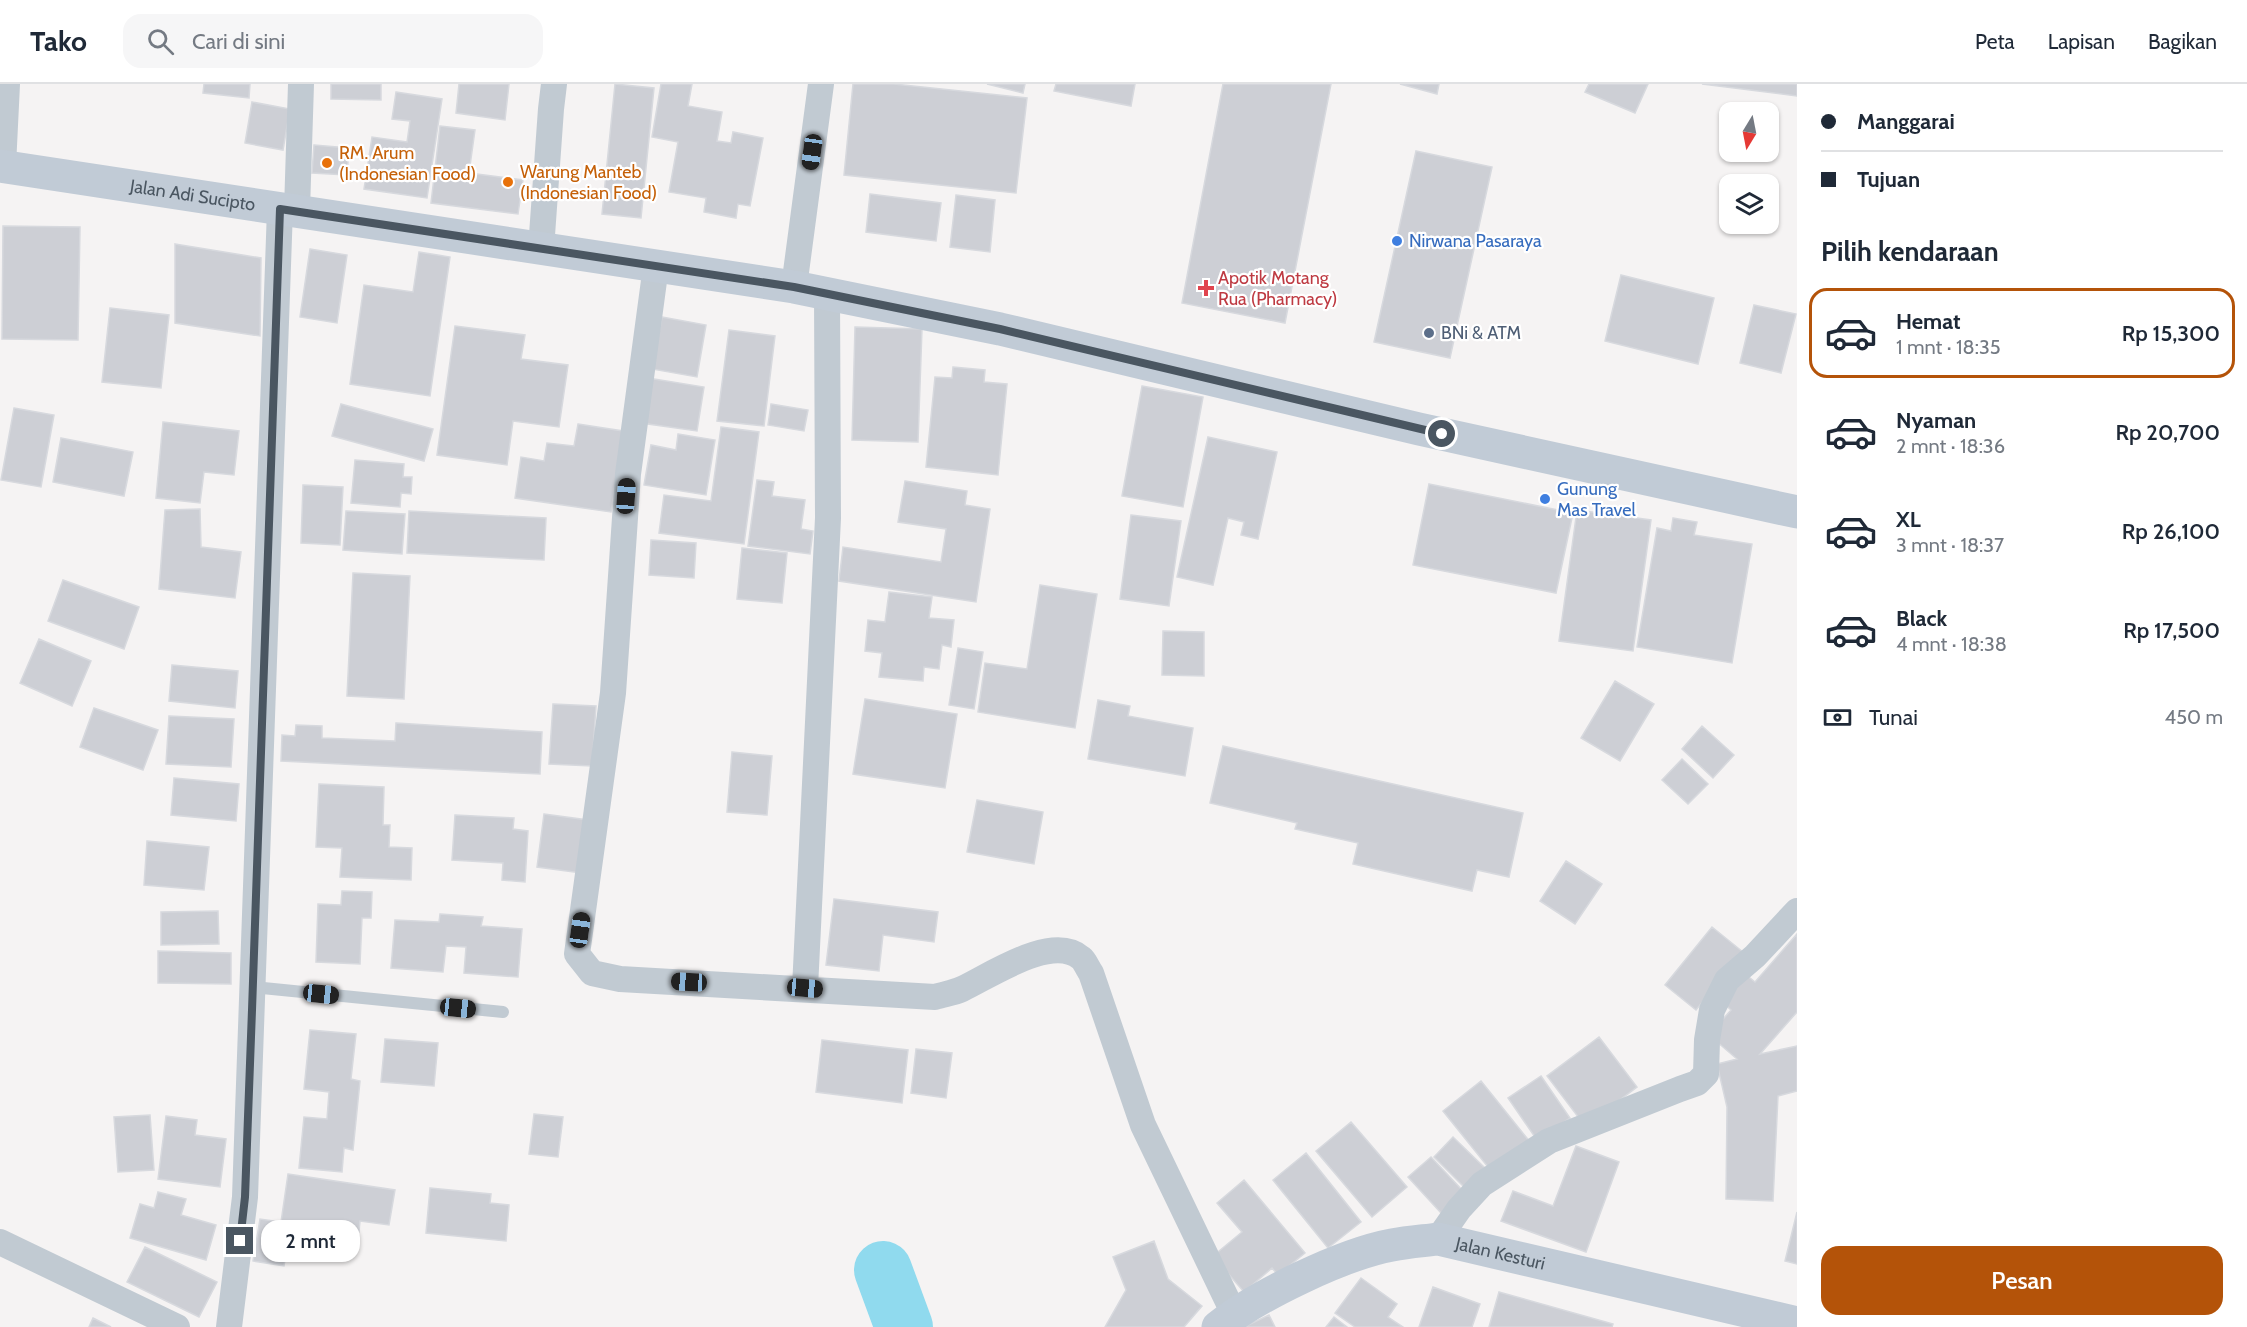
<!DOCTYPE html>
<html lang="id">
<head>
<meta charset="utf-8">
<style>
	:root { --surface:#fff; --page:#f6f6f7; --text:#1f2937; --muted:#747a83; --line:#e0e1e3; --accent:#b45309 }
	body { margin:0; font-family:Cabin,sans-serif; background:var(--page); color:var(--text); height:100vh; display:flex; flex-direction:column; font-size:22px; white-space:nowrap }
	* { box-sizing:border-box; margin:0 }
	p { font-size:20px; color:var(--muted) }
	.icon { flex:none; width:33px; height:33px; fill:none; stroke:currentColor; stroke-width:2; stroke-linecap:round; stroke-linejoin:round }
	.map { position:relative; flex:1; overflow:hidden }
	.details { display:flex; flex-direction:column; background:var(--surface); width:450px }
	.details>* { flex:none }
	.guide { display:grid; align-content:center; height:132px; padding:0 24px; background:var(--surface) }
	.needle { width:39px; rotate:190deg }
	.buttons { position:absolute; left:1719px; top:18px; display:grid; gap:12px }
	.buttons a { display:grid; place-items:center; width:60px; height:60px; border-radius:12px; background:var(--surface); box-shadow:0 2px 4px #0004; font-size:30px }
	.end { position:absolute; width:27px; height:27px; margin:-14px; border:8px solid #4a5661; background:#fff; box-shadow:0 0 0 3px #fff }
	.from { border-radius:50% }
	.bubble { position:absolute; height:42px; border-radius:18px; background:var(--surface); box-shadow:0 2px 4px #0004; font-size:20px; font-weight:600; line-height:42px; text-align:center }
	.car { position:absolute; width:18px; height:36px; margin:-18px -9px; border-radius:8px; box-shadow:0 0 4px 2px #0007; background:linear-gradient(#222 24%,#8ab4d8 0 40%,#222 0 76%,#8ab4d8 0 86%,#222 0) }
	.guide b { display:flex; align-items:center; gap:21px; height:57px; font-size:22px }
	.guide b+b { border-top:2px solid var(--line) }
	.guide i { width:15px; height:15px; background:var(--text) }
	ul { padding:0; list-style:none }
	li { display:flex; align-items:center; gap:18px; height:90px; margin:0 12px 9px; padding:0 12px; border:3px solid transparent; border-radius:18px }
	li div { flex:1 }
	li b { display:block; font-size:22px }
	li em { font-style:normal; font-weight:600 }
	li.selected { border-color:var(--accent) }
	li>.icon { width:54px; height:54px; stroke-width:1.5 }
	h2 { padding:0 24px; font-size:27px; line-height:72px }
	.pay { display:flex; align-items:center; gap:15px; height:66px; padding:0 24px; font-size:22px }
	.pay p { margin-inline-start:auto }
	.primary-button { display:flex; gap:12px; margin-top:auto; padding:12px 24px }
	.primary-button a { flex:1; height:69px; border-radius:18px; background:var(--accent); color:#fff; font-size:24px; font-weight:600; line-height:69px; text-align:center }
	header { display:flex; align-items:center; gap:36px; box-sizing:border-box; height:84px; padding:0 30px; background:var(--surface); border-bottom:2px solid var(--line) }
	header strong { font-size:28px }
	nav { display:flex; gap:33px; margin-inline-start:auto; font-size:21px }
	.search { width:420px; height:54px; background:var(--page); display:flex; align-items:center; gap:15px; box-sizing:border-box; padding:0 21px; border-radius:18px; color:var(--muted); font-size:22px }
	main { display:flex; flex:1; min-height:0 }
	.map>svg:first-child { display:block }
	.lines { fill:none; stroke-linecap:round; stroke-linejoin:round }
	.river { stroke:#90daee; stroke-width:58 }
	.building { fill:#cdcfd5; stroke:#d7d9de; stroke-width:1.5 }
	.lane { stroke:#c1cad2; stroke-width:12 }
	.street { stroke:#c1cad2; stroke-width:26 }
	.secondary { stroke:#c1cbd6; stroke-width:33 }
	.route { stroke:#4a5661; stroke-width:8 }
	.food-dot { fill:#e8710a; stroke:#fff; stroke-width:2 }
	.shop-dot { fill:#3f7fe0; stroke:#fff; stroke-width:2 }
	.health-dot { fill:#e0444e; stroke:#fff; stroke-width:2 }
	.service-dot { fill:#5c6f8a; stroke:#fff; stroke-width:2 }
	.labels { text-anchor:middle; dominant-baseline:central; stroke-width:4.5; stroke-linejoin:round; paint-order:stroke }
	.food-label { font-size:18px; fill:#c56008; stroke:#fff; text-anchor:start }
	.street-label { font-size:18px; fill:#4a5661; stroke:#fff }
	.shop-label { font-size:18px; fill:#366cbe; stroke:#fff; text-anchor:start }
	.health-label { font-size:18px; fill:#be3a42; stroke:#fff; text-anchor:start }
	.service-label { font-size:18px; fill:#4e5e75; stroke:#fff; text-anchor:start }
</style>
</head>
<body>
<header>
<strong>Tako</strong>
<div class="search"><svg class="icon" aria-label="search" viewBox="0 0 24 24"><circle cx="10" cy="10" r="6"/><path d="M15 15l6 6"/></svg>Cari di sini</div>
<nav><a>Peta</a><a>Lapisan</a><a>Bagikan</a></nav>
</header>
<main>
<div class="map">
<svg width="1797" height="1243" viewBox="0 0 1797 1243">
	<rect width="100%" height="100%" fill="#f5f3f3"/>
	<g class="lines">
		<!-- river -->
		<path class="river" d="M883 1186 904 1243"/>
	</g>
	<!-- building -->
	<path class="building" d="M204 0H250L249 14 203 9Z
		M331 0H381V16L331 15Z
		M459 0H509L505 36 456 29Z
		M615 0 654 4 641 134 602 130Z
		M661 0H692L688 22 722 28 717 57 731 59 733 48 763 54 750 122 738 120 736 134 704 128 706 114 669 108 678 58 652 53Z
		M853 0H894L1027 14 1016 109 844 91Z
		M987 0H1025L1023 9Z
		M1056 0H1135L1131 22 1054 7Z
		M1223 0H1331L1285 239 1182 219Z
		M1400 0H1439L1437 10Z
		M1589 0H1648L1635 29 1585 8Z
		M1702 0H1797V12Z
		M396 8 442 15 427 114 364 105 372 53 407 58 410 37 392 35Z
		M252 18 290 25 283 66 245 59Z
		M440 42 475 46 469 89 523 96 518 130 431 119Z
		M314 61 349 64 347 91 312 89Z
		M1416 67 1492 83 1450 274 1374 258Z
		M870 110 941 119 936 157 866 148Z
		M956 111 995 116 990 168 950 163Z
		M3 142 80 143 78 256 2 255Z
		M175 160 261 174 260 252 175 239Z
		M310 165 347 171 337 239 300 233Z
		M419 168 450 173 430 312 350 300 364 201 413 208Z
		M1621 191 1714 214 1698 280 1605 257Z
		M1754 221 1796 230 1781 289 1740 279Z
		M110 224 169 231 161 304 102 298Z
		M662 233 706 241 697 293 652 285Z
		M455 242 525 251 521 275 568 281 559 343 513 337 507 381 437 371Z
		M855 243 922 245 918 358 852 356Z
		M729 246 775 252 764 342 717 337Z
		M953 283 985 286 984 298 1007 300 998 391 926 383 935 293 952 294Z
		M648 294 704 303 697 347 641 339Z
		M1142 302 1203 313 1183 423 1122 412Z
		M341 320 433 345 424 377 332 352Z
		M771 320 808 326 804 347 768 341Z
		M14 324 54 331 41 403 1 396Z
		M163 338 239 347 234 391 204 388 200 419 156 414Z
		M578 340 623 347 611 428 515 414 521 373 544 377 547 359 574 362Z
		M721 343 759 348 744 460 659 449 664 411 711 417Z
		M678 350 715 356 706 411 644 401 651 361 676 366Z
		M1208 353 1277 368 1258 455 1241 451 1244 438 1228 434 1213 501 1177 493Z
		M61 354 133 368 124 412 53 398Z
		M355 376 404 380 403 393H412L411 410 401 409 400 423 351 419Z
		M757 396 774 398 772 412 805 416 801 445 813 447 810 470 748 462Z
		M905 397 967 407 965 421 990 425 976 518 839 497 843 463 941 478 946 445 898 438Z
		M1429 400 1573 429 1556 509 1413 481Z
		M303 401 343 403 340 461 301 459Z
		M200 425 201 463 241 468 235 514 159 505 165 426Z
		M1577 426 1651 436 1633 567 1559 557Z
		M346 427 405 430 402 470 343 466Z
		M409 427 546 434 544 476 407 469Z
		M1131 431 1181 437 1169 522 1120 515Z
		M1673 434 1697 438 1694 451 1752 460 1732 579 1637 563 1657 444 1671 447Z
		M651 456 696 459 694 494 649 491Z
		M742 464 787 469 782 519 737 515Z
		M353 489 410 492 404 615 347 612Z
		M63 496 139 523 124 565 48 537Z
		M1040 501 1097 510 1075 644 978 628 985 579 1027 585Z
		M889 508 932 513 929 534 954 536 951 563 942 561 939 585 924 583 923 597 879 593 882 569 865 567 868 536 885 538Z
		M1163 547 1204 548V592L1162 591Z
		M39 555 91 577 72 622 20 599Z
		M958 564 983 568 974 625 949 621Z
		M172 581 238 587 235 624 169 617Z
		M1615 597 1654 620 1620 677 1581 654Z
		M865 615 957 630 945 704 853 690Z
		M1098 616 1130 622 1128 632 1193 644 1185 692 1088 675Z
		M553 620 596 622 592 682 549 680Z
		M94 624 158 646 143 686 80 663Z
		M169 632 234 635 231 683 166 680Z
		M396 639 542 648 540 690 281 677 282 651 295 652 296 641 322 642V654L395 657Z
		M1702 642 1734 671 1713 694 1682 665Z
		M1223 662 1523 729 1509 793 1477 786 1472 807 1353 780 1358 759 1295 745 1297 739 1210 719Z
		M732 668 772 672 767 731 727 728Z
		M1682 675 1708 700 1688 720 1662 696Z
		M174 694 239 700 236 737 171 731Z
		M319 700 384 703 383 741H390L389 763 412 764 411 796 340 793 342 764 316 763Z
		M977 716 1043 728 1034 780 967 768Z
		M544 730 588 736 581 789 537 783Z
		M455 731 514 734 513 745 528 747 525 798 502 796 503 779 452 776Z
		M147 757 209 763 204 806 144 801Z
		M1566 777 1602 800 1575 840 1540 817Z
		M342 807 372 808 371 834H362L360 880 316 878 318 820 341 821Z
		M834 815 938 828 934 858 883 851 879 887 826 881Z
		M218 827 219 860 161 861V828Z
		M440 830 483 833 481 842 522 845 518 893 464 889 466 863 446 862 443 888 391 884 395 836 439 838Z
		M1712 843 1743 868 1696 926 1665 901Z
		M1797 850V928L1760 970 1797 962V1007L1778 1012 1773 1117 1726 1115 1727 1023 1717 980 1737 975 1709 951 1731 926 1720 916 1744 889 1755 898Z
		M158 867 231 869V900L158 899Z
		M310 946 356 950 351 995 360 997 353 1066 344 1064 342 1088 299 1084 304 1033 327 1035 329 1008 304 1005Z
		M1599 953 1637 1003 1585 1042 1547 992Z
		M385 955 438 959 434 1002 381 998Z
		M822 956 908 966 902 1019 816 1008Z
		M916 965 952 969 946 1014 911 1009Z
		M1541 992 1570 1034 1537 1056 1508 1014Z
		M1481 997 1530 1058 1492 1088 1443 1027Z
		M534 1030 563 1033 558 1073 529 1070Z
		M150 1031 154 1086 118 1088 114 1033Z
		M166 1032 197 1036 195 1051 226 1055 220 1103 158 1095Z
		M1351 1038 1407 1103 1372 1133 1316 1067Z
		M1453 1053 1485 1084 1465 1104 1434 1073Z
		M1576 1062 1619 1078 1586 1168 1501 1137 1513 1107 1553 1122Z
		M1306 1069 1361 1138 1328 1164 1273 1096Z
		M1431 1073 1464 1108 1441 1129 1408 1093Z
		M288 1090 395 1106 389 1141 360 1137 359 1148 328 1144 325 1162 288 1156 284 1182 253 1177 260 1135 281 1138Z
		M1244 1096 1305 1169 1278 1191 1272 1184 1244 1208 1213 1172 1242 1148 1217 1119Z
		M430 1104 491 1110 490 1119 509 1121 506 1157 426 1149Z
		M158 1108 186 1115 181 1131 216 1141 206 1176 130 1154 140 1120 154 1124Z
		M1797 1128V1180L1785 1177Z
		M1154 1157 1168 1195 1202 1222 1184 1243H1105L1126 1206 1113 1173Z
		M145 1163 217 1198 199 1233 127 1198Z
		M1361 1194 1397 1220 1388 1233 1403 1243H1355L1335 1229Z
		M1433 1203 1480 1220 1472 1243H1419Z
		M1499 1208 1613 1240 1612 1243H1489Z
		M1269 1231 1275 1243H1244Z
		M1334 1233 1347 1243H1326Z
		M93 1234 111 1243H89Z"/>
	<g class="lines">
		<!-- lane -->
		<path class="lane" d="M253 903 503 928"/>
		<!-- street -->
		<path class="street" d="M3 82 7 0
			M297 126 301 0
			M541 165 551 25 554 0
			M656 182 628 390 613 609 577 870 592 889 620 895 935 913C944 910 953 909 962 905 990 892 1052 849 1081 874 1085 877 1088 885 1091 889L1143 1041 1234 1230
			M794 203 821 0
			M805 904 828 434 827 210
			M1438 1155 1459 1125 1482 1100 1549 1057 1680 1005 1697 999 1706 990 1707 956 1712 926 1727 896 1755 872 1797 827
			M0 1158 177 1243
			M229 1243 245 1113 280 125"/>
		<!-- secondary -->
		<g class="secondary">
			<path id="s1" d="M0 82 794 203 1000 245 1419 345 1797 428"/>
			<path id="s2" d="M1218 1243C1256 1212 1343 1170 1392 1161 1407 1158 1422 1157 1438 1155L1797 1239"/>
		</g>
	</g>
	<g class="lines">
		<!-- route -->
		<path class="route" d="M240 1157 245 1113 252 926 280 125 794 203 1000 245 1442 350"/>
	</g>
	<!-- markers -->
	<g class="food-dot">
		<circle cx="327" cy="79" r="6"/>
		<circle cx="508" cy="98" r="6"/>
	</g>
	<g class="shop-dot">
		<circle cx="1397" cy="157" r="6"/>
		<circle cx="1545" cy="415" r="6"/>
	</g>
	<path class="health-dot" d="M1203 195h6v6h6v6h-6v6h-6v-6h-6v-6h6z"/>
	<circle class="service-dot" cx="1429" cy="249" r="6"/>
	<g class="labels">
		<!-- food labels -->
		<g class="food-label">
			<text x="339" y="69">RM. Arum<tspan x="339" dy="21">(Indonesian Food)</tspan></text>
			<text x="520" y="88">Warung Manteb<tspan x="520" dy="21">(Indonesian Food)</tspan></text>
		</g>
		<!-- street labels -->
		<g class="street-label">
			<text stroke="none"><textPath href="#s1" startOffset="195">Jalan Adi Sucipto</textPath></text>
			<text stroke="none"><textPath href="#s2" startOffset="304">Jalan Kesturi</textPath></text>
		</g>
		<!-- shop labels -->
		<g class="shop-label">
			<text x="1409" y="157">Nirwana Pasaraya</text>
			<text x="1557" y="405">Gunung<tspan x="1557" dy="21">Mas Travel</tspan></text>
		</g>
		<!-- health labels -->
		<g class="health-label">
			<text x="1218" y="194">Apotik Motang<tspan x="1218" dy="21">Rua (Pharmacy)</tspan></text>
		</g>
		<!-- service labels -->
		<g class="service-label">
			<text x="1441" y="249">BNi &amp; ATM</text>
		</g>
	</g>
</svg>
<div class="buttons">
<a><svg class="needle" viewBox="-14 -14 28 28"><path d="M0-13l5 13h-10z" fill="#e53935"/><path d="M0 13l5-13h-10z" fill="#747a83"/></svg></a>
<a><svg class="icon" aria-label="layers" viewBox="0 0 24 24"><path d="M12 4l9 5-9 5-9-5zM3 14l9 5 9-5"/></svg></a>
</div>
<i class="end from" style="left:1442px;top:350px"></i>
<i class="end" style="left:240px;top:1157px"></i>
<div class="bubble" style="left:261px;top:1136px;width:99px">2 mnt</div>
<i class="car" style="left:812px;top:68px;rotate:188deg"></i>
<i class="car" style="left:626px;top:412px;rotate:4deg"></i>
<i class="car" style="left:580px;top:846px;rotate:8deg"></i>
<i class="car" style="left:689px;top:898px;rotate:273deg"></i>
<i class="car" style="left:805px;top:904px;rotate:95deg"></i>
<i class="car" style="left:321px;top:910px;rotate:96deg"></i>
<i class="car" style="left:458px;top:924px;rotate:96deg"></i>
</div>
<section class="details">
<div class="guide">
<b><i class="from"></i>Manggarai</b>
<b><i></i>Tujuan</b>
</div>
<h2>Pilih kendaraan</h2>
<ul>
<li class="selected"><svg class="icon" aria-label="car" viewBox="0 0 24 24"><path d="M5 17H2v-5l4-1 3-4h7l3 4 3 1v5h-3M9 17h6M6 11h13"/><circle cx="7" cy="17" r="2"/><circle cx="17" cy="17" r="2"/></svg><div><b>Hemat</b><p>1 mnt · 18:35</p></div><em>Rp 15,300</em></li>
<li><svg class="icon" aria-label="car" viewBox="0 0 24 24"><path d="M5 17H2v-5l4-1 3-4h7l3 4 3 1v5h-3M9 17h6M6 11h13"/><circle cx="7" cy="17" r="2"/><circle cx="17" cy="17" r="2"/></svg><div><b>Nyaman</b><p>2 mnt · 18:36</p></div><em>Rp 20,700</em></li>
<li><svg class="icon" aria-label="car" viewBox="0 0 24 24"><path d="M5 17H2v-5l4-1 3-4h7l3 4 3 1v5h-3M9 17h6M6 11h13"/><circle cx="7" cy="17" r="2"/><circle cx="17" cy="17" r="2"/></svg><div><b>XL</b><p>3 mnt · 18:37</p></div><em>Rp 26,100</em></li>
<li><svg class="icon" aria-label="car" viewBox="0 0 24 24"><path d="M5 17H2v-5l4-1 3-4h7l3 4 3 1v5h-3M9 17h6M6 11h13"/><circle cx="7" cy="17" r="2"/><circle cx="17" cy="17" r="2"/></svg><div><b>Black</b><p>4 mnt · 18:38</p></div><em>Rp 17,500</em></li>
</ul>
<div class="pay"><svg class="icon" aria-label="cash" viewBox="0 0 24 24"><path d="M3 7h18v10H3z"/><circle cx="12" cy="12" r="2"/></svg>Tunai<p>450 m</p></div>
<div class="primary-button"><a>Pesan</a></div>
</section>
</main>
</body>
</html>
